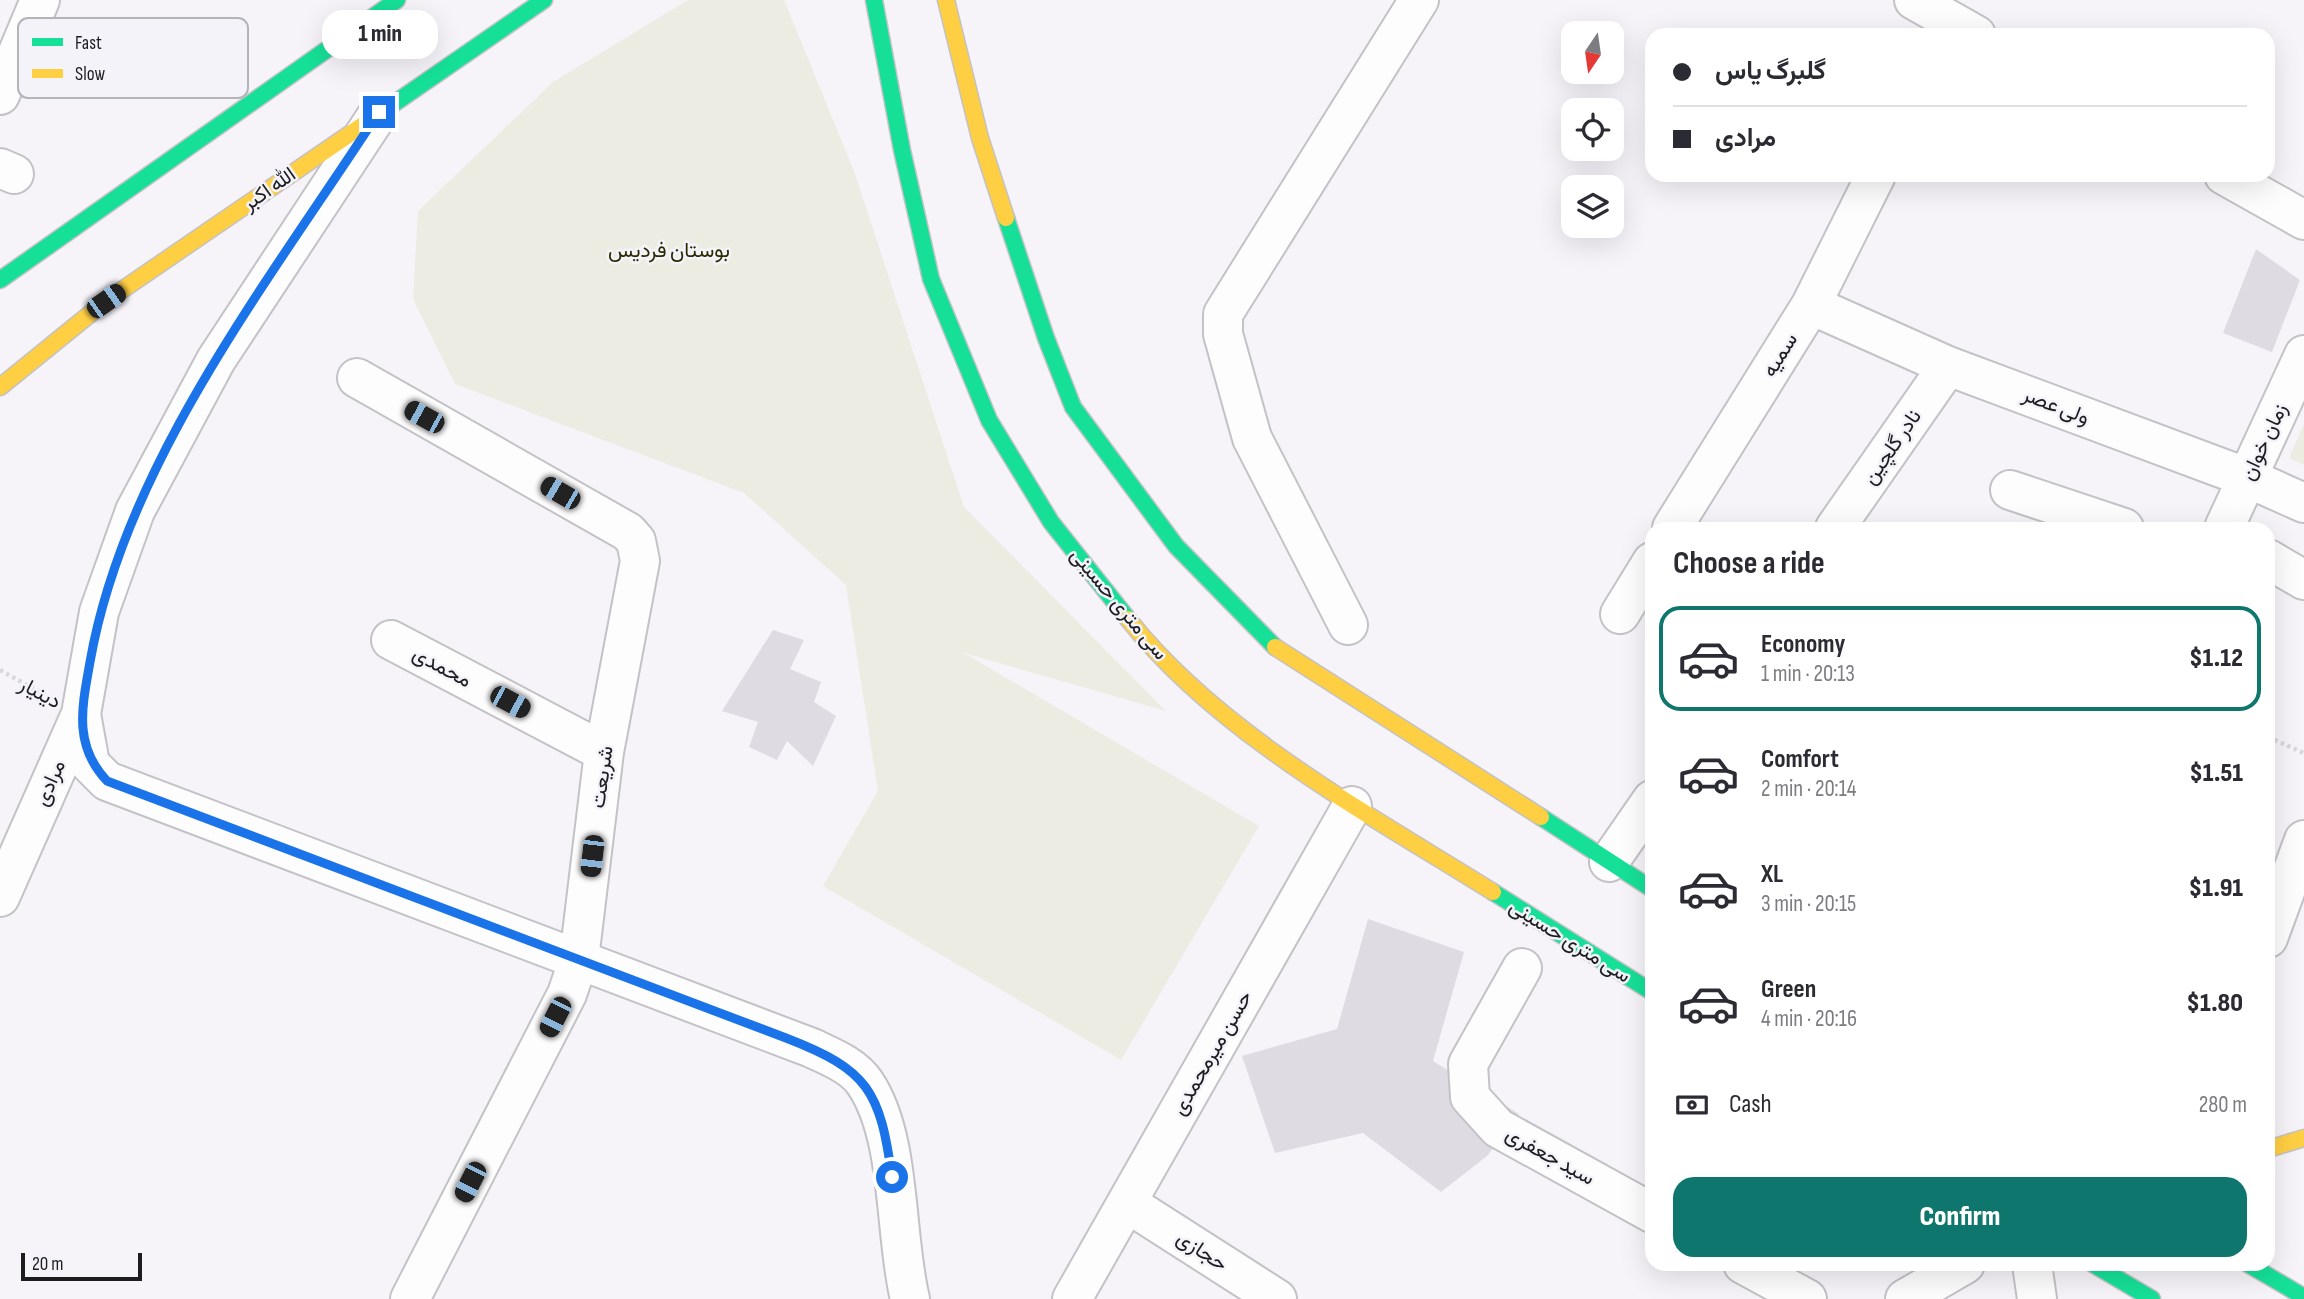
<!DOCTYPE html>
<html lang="en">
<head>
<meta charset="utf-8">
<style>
	:root { --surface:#fff; --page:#f2f2f3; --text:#2b2b33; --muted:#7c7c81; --line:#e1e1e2; --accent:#0f766e }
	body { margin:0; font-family:"Sofia Sans Condensed",Vazirmatn,sans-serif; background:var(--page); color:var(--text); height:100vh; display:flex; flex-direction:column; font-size:26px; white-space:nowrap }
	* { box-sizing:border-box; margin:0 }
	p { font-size:23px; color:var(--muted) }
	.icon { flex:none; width:38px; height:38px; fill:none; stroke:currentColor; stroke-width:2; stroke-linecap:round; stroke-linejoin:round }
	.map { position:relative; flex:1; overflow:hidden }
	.side { position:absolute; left:1645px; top:522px; width:630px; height:749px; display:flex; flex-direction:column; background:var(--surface); border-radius:21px; box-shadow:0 7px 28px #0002 }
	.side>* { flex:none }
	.banner { position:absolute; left:1645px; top:28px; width:630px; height:154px; border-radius:21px; box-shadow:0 7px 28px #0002; display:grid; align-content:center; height:154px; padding:0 28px; background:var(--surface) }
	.needle { width:46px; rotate:193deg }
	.buttons { position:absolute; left:1561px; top:21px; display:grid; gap:14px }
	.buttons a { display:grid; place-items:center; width:63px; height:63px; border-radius:14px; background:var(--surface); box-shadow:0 7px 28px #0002; font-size:35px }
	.scale { position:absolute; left:21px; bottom:18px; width:121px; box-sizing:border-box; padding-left:7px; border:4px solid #1d1d1f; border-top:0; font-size:19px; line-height:24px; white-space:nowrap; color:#1d1d1f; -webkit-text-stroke:5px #f5f3fa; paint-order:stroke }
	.end { position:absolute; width:32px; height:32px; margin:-16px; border:9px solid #1a73e8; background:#fff; box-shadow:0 0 0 4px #fff }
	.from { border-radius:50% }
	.bubble { position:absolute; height:49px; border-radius:21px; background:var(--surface); box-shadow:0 7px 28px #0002; font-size:23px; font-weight:800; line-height:49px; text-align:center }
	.car { position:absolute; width:21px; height:42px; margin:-21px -10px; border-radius:9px; box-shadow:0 0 5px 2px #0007; background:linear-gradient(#222 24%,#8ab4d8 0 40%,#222 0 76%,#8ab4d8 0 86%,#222 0) }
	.banner b { display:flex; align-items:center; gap:24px; height:66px; font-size:26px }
	.banner b+b { border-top:2px solid var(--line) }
	.banner i { width:18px; height:18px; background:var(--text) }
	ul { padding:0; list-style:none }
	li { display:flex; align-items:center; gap:21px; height:105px; margin:0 14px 10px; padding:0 14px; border:4px solid transparent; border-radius:21px }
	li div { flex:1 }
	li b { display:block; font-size:26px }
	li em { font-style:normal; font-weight:800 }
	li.active { border-color:var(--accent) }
	li>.icon { width:63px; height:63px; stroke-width:1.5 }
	h2 { padding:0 28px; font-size:32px; line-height:84px }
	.pay { display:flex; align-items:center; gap:18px; height:77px; padding:0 28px; font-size:26px }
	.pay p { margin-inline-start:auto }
	.button { display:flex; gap:14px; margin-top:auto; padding:14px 28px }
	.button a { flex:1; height:80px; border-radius:21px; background:var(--accent); color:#fff; font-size:28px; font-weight:800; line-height:80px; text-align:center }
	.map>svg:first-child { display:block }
	.green { fill:#edece2 }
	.building { fill:#dedbe3 }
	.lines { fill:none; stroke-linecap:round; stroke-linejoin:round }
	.street-casing { stroke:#c3c2c6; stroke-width:42 }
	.fast-casing { stroke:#c3c2c6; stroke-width:19 }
	.slow-casing { stroke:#c3c2c6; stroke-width:19 }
	.path { stroke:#d8d8d9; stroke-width:4.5; stroke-dasharray:3.5 3.5; stroke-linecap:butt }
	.street { stroke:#fefdfe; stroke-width:38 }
	.fast { stroke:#16e098; stroke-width:16 }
	.slow { stroke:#ffcf43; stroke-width:16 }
	.route { stroke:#1a73e8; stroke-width:9 }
	.labels { text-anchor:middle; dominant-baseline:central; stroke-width:5; stroke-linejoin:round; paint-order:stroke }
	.street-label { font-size:21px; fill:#1d1d1f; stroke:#f5f3fa }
	.park-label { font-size:21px; fill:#2c2b00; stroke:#f5f3fa }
	.key { fill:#f5f3fa; stroke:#b4b3b8; stroke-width:2 }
	.key-label { font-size:19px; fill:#1d1d1f }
</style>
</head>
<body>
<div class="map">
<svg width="2304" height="1299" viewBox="0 0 2304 1299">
	<rect width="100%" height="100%" fill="#f6f4f9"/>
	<!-- green -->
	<path class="green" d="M688 0H784L854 171 964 507 1166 711 964 653 1259 826 1121 1060 823 886 878 791 846 585 744 493 455 384 413 299 418 211 553 82Z
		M2304 424V465L2289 458Z"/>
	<!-- building -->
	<path class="building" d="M2256 249 2300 280 2272 352 2223 333Z
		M773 630 804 640 790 669 821 682 814 702 836 716 813 766 787 741 777 760 749 747 758 722 722 711Z
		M1368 919 1464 952 1433 1061 1519 1114 1487 1156 1441 1192 1363 1133 1275 1153 1242 1056 1337 1029Z"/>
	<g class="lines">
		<defs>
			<path id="street" d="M1914 0 1976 35
				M0 95 40 0
				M0 168 14 174
				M2224 175 2304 220
				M1811 305 1948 366 2248 478 2304 503
				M357 378 628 532 636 541 640 561 604 752 579 959 567 994 410 1299
				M2010 490 2124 528
				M1672 528 1811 305 1876 175
				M1835 528 1948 366
				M2224 528 2304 355
				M2268 559 2304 580
				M1620 614 1652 562
				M1348 625 1252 438 1223 334V314L1419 0
				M391 640 604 752
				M81 714 90 764 107 781 812 1048C831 1057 854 1066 865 1083 902 1138 894 1234 910 1299
				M1609 862 1652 800
				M0 897 81 714 99 612 135 511 216 360 378 114
				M2268 938 2304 840
				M1522 968 1468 1064 1470 1097 1498 1128 1652 1213
				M1127 1203 1277 1299
				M1743 1264 1807 1299
				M2032 1264 2037 1299
				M1072 1299 1352 806
				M1905 1299 1965 1264"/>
			<path id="fast" d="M874 0 902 150 931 279 989 420 1051 522 1128 619
				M376 116 544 0
				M1006 218 1046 338 1073 407 1176 546 1275 647
				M0 280 397 0
				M1541 817 1652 889
				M1493 892 1652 992
				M2093 1264 2152 1299
				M2248 1264 2304 1297"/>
			<path id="slow" d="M946 0 980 138 1006 218
				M0 387 106 301 376 116
				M1128 619C1219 734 1370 815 1493 892
				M1275 647 1541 817
				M2268 1149 2304 1138"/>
		</defs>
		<!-- street casing -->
		<use href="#street" class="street-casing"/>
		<!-- fast casing -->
		<use href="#fast" class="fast-casing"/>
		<!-- slow casing -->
		<use href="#slow" class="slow-casing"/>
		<!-- path -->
		<path class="path" d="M0 670 45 695
			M2268 737 2304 753"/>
		<!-- street -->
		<use href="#street" class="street"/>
		<!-- fast -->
		<use href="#fast" class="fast"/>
		<!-- slow -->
		<use href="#slow" class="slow"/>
	</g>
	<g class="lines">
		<!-- route -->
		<path class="route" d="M379 112C270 280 125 462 90 662 82 707 73 745 107 781L786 1038C869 1070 880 1091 892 1177"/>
	</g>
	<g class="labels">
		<!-- street labels -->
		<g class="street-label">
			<text transform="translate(269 189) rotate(-35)">الله اکبر</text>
			<text transform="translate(1780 355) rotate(-58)">سمیه</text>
			<text transform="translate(2056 406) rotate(21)">ولی عصر</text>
			<text transform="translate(2264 442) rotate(-65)">زمان خوان</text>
			<text transform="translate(1892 447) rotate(-55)">نادر گلچین</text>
			<text transform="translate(1119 604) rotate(50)">سی متری حسینی</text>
			<text transform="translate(442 667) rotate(28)">محمدی</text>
			<text transform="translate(40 693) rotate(28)">دینیار</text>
			<text transform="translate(602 777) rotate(-82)">شریعت</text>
			<text transform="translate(50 783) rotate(-66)">مرادی</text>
			<text transform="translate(1570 941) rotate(32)">سی متری حسینی</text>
			<text transform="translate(1212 1053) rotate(-60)">حسن میرمحمدی</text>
			<text transform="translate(1550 1156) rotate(29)">سید جعفری</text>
			<text transform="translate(1202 1251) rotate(33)">حجازی</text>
		</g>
		<!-- park labels -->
		<g class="park-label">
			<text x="669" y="250">بوستان فردیس</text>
		</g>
	</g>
	<!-- legend -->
	<rect x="18" y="18" width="230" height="80" rx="10" class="key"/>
	<rect x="32" y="38" width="31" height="8" fill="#16e098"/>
	<rect x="32" y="69" width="31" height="9" fill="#ffcf43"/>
	<g class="key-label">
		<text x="75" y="49">Fast</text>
		<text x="75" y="80">Slow</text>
	</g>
</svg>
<div class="buttons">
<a><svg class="needle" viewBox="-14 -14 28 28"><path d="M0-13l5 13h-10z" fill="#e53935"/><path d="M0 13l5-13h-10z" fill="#7c7c81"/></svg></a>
<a><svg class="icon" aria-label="locate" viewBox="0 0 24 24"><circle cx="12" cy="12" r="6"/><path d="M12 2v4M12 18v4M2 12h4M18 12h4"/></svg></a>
<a><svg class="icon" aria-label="layers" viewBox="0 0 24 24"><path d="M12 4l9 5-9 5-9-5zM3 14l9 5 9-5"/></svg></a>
</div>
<div class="scale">20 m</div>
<i class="end from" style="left:892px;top:1177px"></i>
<i class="end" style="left:379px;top:112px"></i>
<div class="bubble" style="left:322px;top:10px;width:116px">1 min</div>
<i class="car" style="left:106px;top:301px;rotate:55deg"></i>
<i class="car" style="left:424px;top:417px;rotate:299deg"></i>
<i class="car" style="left:560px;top:493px;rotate:300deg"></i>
<i class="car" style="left:510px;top:702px;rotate:118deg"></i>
<i class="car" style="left:592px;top:856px;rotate:187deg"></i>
<i class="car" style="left:555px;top:1017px;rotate:207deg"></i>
<i class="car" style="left:470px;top:1182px;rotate:207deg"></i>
<div class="banner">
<b><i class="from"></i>گلبرگ یاس</b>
<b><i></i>مرادی</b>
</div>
<section class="side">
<h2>Choose a ride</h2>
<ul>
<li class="active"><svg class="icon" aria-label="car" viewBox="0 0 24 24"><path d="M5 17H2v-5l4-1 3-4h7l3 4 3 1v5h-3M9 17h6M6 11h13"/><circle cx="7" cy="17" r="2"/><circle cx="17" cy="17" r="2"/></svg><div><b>Economy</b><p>1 min · 20:13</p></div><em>$1.12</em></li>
<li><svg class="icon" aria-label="car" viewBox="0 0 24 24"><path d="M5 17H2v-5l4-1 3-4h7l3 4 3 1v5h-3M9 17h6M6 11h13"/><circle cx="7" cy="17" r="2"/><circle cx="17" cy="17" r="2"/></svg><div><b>Comfort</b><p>2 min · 20:14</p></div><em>$1.51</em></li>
<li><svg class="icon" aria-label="car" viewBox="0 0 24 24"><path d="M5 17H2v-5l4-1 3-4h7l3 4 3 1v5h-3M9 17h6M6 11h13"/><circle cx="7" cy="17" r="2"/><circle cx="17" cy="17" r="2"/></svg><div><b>XL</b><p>3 min · 20:15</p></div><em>$1.91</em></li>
<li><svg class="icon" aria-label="car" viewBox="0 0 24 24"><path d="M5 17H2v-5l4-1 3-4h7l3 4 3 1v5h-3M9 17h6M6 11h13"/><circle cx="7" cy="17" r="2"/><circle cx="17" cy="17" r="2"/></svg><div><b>Green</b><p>4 min · 20:16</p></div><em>$1.80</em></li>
</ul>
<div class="pay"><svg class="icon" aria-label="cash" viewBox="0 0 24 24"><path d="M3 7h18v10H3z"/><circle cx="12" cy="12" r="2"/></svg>Cash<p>280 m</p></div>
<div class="button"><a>Confirm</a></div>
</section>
</div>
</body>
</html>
